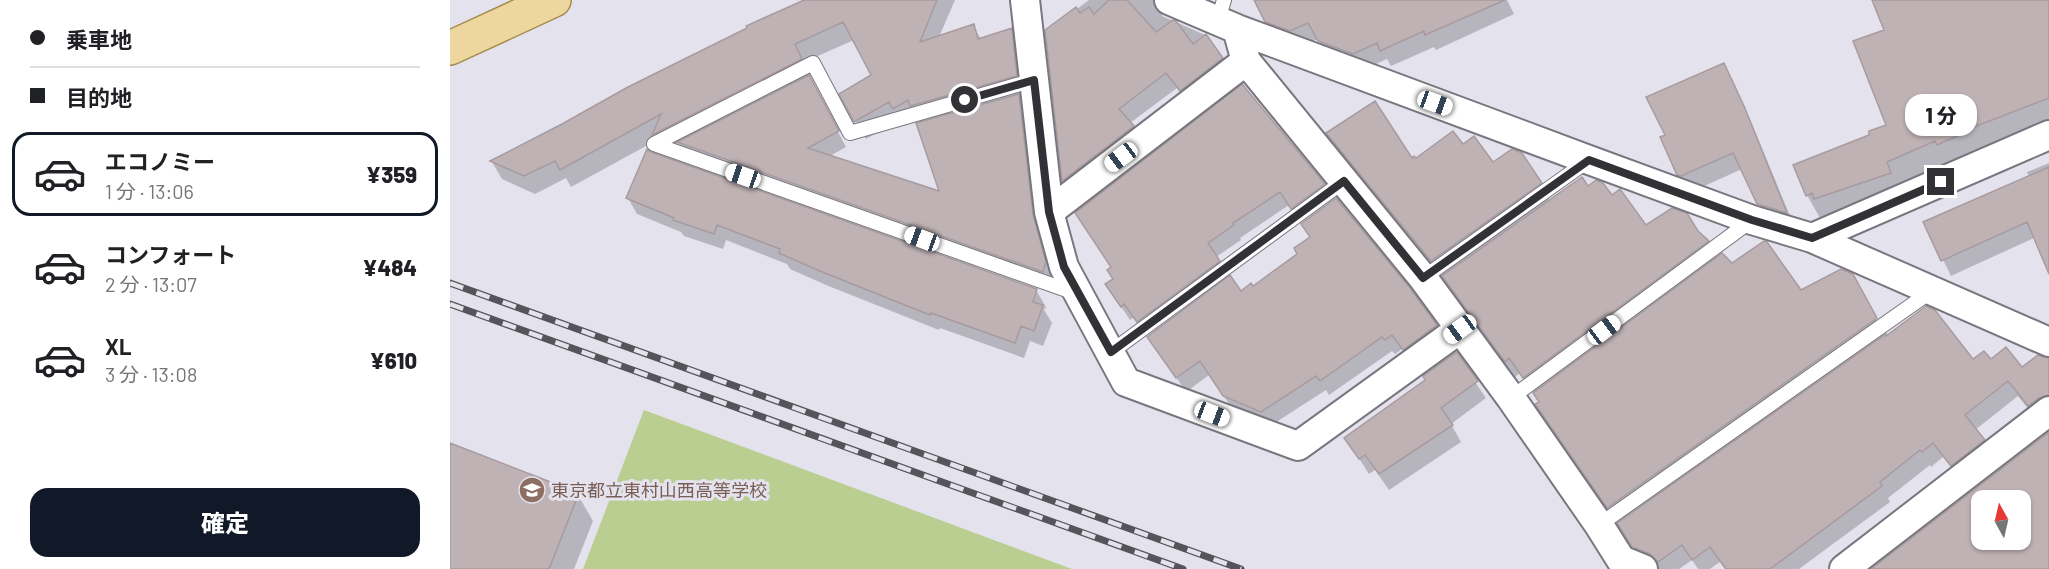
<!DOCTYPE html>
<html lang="ja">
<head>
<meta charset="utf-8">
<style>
	:root { --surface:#fff; --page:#f2f2f2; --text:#202124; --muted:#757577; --line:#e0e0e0; --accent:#111827 }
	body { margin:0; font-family:Barlow,"Noto Sans JP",sans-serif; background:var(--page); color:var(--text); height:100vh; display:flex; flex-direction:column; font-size:22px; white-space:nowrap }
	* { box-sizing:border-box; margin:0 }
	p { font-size:20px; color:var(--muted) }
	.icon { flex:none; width:33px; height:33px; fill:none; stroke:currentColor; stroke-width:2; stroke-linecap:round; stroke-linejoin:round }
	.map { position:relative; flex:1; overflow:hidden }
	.details { display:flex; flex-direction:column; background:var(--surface); width:450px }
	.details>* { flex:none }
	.guide { display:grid; align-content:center; height:132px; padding:0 30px; background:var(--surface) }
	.needle { width:39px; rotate:352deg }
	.fabs { position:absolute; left:1521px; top:490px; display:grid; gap:12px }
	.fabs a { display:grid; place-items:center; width:60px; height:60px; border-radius:12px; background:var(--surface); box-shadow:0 2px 4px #0004; font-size:30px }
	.end { position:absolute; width:27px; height:27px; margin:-14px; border:8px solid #323236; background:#fff; box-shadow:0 0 0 3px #fff }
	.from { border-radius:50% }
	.bubble { position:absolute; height:42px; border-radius:18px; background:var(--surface); box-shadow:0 2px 4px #0004; font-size:20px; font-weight:800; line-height:42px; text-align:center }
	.car { position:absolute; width:18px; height:36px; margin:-18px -9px; border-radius:8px; box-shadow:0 0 4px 2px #0007; background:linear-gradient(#fff 24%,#345 0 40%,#fff 0 76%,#345 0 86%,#fff 0) }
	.guide b { display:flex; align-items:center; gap:21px; height:57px; font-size:22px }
	.guide b+b { border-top:2px solid var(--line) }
	.guide i { width:15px; height:15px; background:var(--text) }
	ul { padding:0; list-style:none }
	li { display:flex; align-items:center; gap:18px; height:84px; margin:0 12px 9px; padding:0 18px; border:3px solid transparent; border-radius:18px }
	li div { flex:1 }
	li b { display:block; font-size:22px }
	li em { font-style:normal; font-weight:800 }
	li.on { border-color:var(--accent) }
	li>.icon { width:54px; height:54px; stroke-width:1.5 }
	.button { display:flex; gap:12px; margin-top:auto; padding:12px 30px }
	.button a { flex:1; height:69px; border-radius:18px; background:var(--accent); color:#fff; font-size:24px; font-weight:800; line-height:69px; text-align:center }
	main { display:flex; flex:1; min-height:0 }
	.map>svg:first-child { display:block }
	.green { fill:#bace92 }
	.shadow { fill:#0003; fill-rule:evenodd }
	.building { fill:#beb2b5; stroke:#a79b9f; stroke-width:1.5; fill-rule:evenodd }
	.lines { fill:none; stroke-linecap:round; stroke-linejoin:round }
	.lane-casing { stroke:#787780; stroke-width:16 }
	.street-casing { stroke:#787780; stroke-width:32 }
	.primary-casing { stroke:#a58c50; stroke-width:36 }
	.lane { stroke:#fff; stroke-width:14 }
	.street { stroke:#fff; stroke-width:28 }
	.primary { stroke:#eed79e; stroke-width:33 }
	.rail-casing { stroke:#55545a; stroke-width:7 }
	.rail { stroke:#e4e2ed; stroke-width:4.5; stroke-dasharray:14; stroke-linecap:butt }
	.route { stroke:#323236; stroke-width:8 }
	.labels { text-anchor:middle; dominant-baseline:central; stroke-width:6; stroke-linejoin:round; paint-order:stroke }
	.education-label { font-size:18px; fill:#785e54; stroke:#e4e2ed; text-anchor:start }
</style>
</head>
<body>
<main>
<section class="details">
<div class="guide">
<b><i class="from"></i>乗車地</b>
<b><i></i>目的地</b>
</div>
<ul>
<li class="on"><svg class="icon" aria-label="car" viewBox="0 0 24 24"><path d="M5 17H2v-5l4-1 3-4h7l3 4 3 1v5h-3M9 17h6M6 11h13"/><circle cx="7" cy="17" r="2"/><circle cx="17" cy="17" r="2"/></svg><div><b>エコノミー</b><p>1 分 · 13:06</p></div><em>¥359</em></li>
<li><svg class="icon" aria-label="car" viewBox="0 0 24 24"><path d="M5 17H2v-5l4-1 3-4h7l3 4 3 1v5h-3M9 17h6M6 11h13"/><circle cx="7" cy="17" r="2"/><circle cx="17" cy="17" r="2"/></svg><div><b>コンフォート</b><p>2 分 · 13:07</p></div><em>¥484</em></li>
<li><svg class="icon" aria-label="car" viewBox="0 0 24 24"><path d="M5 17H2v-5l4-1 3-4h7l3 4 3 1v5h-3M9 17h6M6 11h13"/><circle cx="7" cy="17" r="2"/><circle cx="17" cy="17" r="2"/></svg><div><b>XL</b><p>3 分 · 13:08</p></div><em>¥610</em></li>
</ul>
<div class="button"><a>確定</a></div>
</section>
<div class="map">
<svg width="1599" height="569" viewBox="0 0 1599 569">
	<rect width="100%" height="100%" fill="#e4e2ed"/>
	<!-- green -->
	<path class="green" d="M194 410 622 569H133Z"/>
	<!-- shadow -->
	<path class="shadow" d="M358 0H505L489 37 523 26 531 39 561 30 571 48 576 94 568 96 577 111 591 231 604 279 238 158 229 144 214 152 207 140 121 187 116 178 85 194 52 179 42 162ZM404 40 423 76 406 121 416 139 451 119 455 126 468 118 471 123 491 194 380 156 396 147 359 78 361 77 354 62Z
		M639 0H726L713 10 712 16 755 35 781 75 740 106 727 88 680 123 692 143 623 196 614 181 597 31Z
		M805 0H1057L1064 14 986 50 984 47 941 66 937 59 913 70 879 57 868 39 850 47 826 38Z
		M1424 0H1599V125L1379 221 1376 215 1370 218 1357 195 1421 136 1438 126 1436 30Z
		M1274 65 1302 124 1345 228 1318 220 1292 169 1241 192 1238 191 1228 174 1217 136Z
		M878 133 966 161 1013 146 1043 164 1090 183 1101 201 1138 188 1161 197 1196 227 1247 232 1258 242 1267 259 1351 292H1412L1436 338 1523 361H1540L1572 370 1599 362V414L1588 421 1568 396 1525 430 1543 456 1511 480 1493 457 1481 467 1480 465 1438 498 1440 502 1349 569H1275L1270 562 1260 569H1248L1242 560 1229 569H1209L1193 562 1097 421 1090 403 1070 373 1065 377 1003 292 993 275 991 277 887 149Z
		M1599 163V242L1586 237 1501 276 1475 223 1579 177 1577 172Z
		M874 185 882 199 850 222 839 205 790 238 791 240 766 257 777 276 696 335 683 318 680 320 666 299 665 279 662 268 627 213Z
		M178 198 586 290 596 307 594 310 602 323 593 346 580 341 574 358 490 328 489 330 376 285 340 269 337 264 276 240 273 249 234 236 231 232 187 214Z
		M802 289H959L994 341 963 364 952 349 945 354 942 351 879 395 876 390 820 426 784 411 759 375 736 392 699 337Z
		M1006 354 1036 398 1001 424 1011 442 939 490 925 470 919 474 896 438 977 381Z
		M0 445 128 495 143 521 124 569H0Z"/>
	<!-- building -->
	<path class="building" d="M354 0H487L470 42 524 24 528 39 562 28 567 76 460 106 458 100 443 109 439 102 404 122 389 94 421 75 393 22 345 44 352 59 202 135 211 114 110 170 105 161 74 176 40 161 112 124 178 87 297 28 296 26Z
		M659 0H677L706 32 723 20 726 21 743 44 756 34 773 58 730 91 716 73 669 109 684 126 612 181 595 30 626 7 630 13 639 7 644 14Z
		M804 0H1055L975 35 974 31 930 51 927 43 903 54 868 41 858 23 840 31 815 22Z
		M1422 0H1599V98L1511 132 1512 134 1487 145 1485 141 1437 162 1441 173 1364 199 1362 193 1356 196 1343 165 1419 135V131L1436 125 1403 41 1434 30Z
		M1274 63 1294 106 1337 213 1307 204 1283 153 1231 176 1227 175 1210 137 1215 135 1196 97Z
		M359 75 389 131 358 148 489 191 466 123 569 94 583 214 596 262 593 272 227 142Z
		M792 84 875 184 841 209 830 192 783 223 784 225 758 243 770 261 687 322 674 304 671 307 655 284 663 279 657 270 661 267 625 213Z
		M925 101 962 158 964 156 966 158 1003 131 1013 144 1024 136 1043 162 1062 149 1072 153 1092 183 981 261 876 133Z
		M197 149 201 152 587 289 583 302 593 305 584 331 571 326 565 343 481 313 480 315 365 269 329 253 330 249 267 225 264 234 223 220 224 218 176 198Z
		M1599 167V274L1577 222 1491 261 1473 222Z
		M1132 177 1138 186 1146 180 1153 183 1162 195 1170 189 1196 225 1222 208 1237 213 1248 231 1259 241 1073 378 1059 358 1055 362 992 276Z
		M886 198 960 288 987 325 953 350 942 335 935 340 932 337 870 381 866 376 811 412 773 396 750 361 726 378 697 337 780 275 791 291 801 283 803 286 847 254 844 248 860 237 851 224Z
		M1314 241 1317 242 1351 290 1391 269 1403 274 1427 318 1157 508 1085 404 1089 402 1083 393 1272 253 1282 263Z
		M1476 306 1485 310 1523 359 1534 351 1541 359 1556 347 1572 367 1588 355 1599 358V395L1589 398 1578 406 1558 381 1515 415 1535 440 1501 466 1483 443 1472 452 1470 450 1430 482 1432 486 1320 569H1276L1260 547 1242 560 1232 545 1208 562 1200 554 1182 547 1167 523 1436 334V336Z
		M1007 352 1028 381 991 408 1003 425 929 474 915 455 909 459 894 438 975 380 973 376Z
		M1599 432V569H1421ZM1532 501H1570V540H1532Z
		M0 443 129 493 99 569H0Z"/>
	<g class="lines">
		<defs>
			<path id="lane" d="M768 20 774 0
				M584 80 400 133 363 63 204 144 625 293
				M973 278 1139 160
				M661 352 894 181
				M1061 398 1302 220
				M1149 525 1483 290"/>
			<path id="street" d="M575 0 599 212 614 267 676 382 848 446 1010 329
				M719 0 787 29 1139 160 1302 220 1362 238 1599 342
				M787 29 796 61 973 278 1061 398 1149 525 1171 560 1193 569
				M599 212 796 61
				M1362 238 1599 135
				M1394 569 1599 411"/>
			<path id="primary" d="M0 48 104 0"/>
		</defs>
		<!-- lane casing -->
		<use href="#lane" class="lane-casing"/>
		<!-- street casing -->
		<use href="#street" class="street-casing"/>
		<!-- primary casing -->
		<use href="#primary" class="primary-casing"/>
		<!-- lane -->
		<use href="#lane" class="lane"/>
		<!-- street -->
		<use href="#street" class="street"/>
		<!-- primary -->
		<use href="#primary" class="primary"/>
		<defs>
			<path id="rail" d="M0 283 791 569
				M0 304 733 569"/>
		</defs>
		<!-- rail casing -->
		<use href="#rail" class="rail-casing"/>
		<!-- rail -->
		<use href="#rail" class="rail"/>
	</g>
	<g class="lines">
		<!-- route -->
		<path class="route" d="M515 100 584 80 599 212 614 267 661 352 894 181 973 278 1139 160 1302 220 1362 238 1491 182"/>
	</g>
	<!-- icons -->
	<defs>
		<symbol id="school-disc" viewBox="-11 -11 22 22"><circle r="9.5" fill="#8d6e63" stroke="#e4e2ed"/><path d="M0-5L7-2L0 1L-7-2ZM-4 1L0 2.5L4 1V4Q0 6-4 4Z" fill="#fff"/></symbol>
	</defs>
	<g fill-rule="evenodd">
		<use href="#school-disc" x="67" y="475" width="30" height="30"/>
	</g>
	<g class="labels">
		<!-- education labels -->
		<g class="education-label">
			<text x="101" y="490">東京都立東村山西高等学校</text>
		</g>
	</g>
</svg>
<div class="fabs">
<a><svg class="needle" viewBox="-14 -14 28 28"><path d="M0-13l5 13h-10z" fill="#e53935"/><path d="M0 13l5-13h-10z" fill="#757577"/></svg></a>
</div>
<i class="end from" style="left:515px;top:100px"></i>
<i class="end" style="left:1491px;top:182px"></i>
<div class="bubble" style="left:1455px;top:94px;width:72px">1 分</div>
<i class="car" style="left:985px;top:103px;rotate:110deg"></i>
<i class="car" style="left:671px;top:157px;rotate:233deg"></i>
<i class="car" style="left:293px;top:176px;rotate:289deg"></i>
<i class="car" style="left:472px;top:239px;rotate:290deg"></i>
<i class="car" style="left:1010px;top:329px;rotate:234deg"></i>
<i class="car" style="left:1154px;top:330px;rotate:53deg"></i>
<i class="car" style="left:762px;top:414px;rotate:111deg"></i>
</div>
</main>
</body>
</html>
